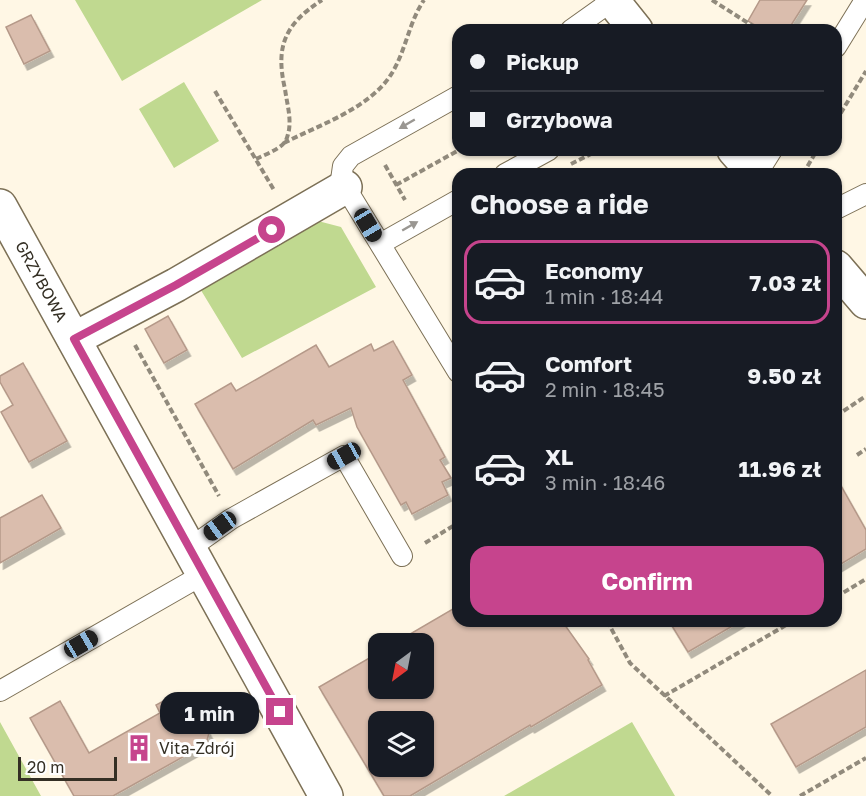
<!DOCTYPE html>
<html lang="en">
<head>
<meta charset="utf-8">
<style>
	:root { --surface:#171b24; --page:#20242c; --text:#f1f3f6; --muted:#9ea1a6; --line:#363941; --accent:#c6448d }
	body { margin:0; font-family:"Golos Text",sans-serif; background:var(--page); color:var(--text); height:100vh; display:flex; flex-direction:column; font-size:22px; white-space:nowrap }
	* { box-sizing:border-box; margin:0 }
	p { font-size:20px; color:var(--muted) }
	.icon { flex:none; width:33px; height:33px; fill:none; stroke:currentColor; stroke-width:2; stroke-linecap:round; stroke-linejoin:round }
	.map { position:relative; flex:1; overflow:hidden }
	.drawer { position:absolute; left:452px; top:168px; width:390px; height:459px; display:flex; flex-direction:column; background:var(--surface); border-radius:18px; box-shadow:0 2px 4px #0004 }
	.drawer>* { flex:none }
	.banner { position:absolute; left:452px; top:24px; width:390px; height:132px; border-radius:18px; box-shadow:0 2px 4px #0004; display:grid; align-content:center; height:132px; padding:0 18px; background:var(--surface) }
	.needle { width:39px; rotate:212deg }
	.controls { position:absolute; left:368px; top:633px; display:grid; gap:12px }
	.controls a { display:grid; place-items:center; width:66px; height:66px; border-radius:12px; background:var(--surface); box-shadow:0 2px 4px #0004; font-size:30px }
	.scale { position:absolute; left:18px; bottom:15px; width:99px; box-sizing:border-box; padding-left:6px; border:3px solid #342f24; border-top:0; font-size:16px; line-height:21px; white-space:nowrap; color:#342f24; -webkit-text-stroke:4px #fff; paint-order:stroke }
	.end { position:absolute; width:27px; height:27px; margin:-14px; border:8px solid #c6448d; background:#fff; box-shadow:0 0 0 3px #fff }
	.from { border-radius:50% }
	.bubble { position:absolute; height:42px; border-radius:18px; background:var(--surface); box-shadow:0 2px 4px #0004; font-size:20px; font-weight:700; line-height:42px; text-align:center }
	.car { position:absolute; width:18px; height:36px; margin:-18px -9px; border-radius:8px; box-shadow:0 0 4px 2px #0007; background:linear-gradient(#222 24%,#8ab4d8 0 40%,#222 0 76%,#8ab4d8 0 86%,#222 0) }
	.banner b { display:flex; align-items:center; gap:21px; height:57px; font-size:22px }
	.banner b+b { border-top:2px solid var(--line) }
	.banner i { width:15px; height:15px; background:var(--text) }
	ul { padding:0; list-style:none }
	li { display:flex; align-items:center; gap:18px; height:84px; margin:0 12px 9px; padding:0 6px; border:3px solid transparent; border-radius:18px }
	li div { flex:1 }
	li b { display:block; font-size:22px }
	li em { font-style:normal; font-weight:700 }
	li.current { border-color:var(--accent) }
	li>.icon { width:54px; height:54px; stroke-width:1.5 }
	h2 { padding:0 18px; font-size:27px; line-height:72px }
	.button { display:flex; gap:12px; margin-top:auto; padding:12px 18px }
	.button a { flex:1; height:69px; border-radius:18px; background:var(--accent); color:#fff; font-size:24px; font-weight:700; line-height:69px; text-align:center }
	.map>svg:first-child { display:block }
	.green { fill:#c0d990 }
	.building { fill:#dabdad; stroke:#b59989; stroke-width:1.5; fill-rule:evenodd; filter:url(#shadow) }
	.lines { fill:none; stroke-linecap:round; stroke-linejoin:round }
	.service-casing { stroke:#7c7056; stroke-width:22 }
	.minor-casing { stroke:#7c7056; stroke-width:36 }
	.path { stroke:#918a7c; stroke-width:4; stroke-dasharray:6 3; stroke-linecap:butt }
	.service { stroke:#fff; stroke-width:20 }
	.minor { stroke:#fff; stroke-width:33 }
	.oneway { fill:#9a9792 }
	.route { stroke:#c6448d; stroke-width:8 }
	.labels { text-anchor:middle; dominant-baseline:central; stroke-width:6; stroke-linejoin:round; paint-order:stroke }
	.street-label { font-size:16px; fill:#342f24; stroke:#fff }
	.poi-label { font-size:16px; fill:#342f24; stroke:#fff; text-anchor:start }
</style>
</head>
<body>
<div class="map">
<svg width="866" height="796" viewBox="0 0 866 796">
	<defs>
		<filter id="shadow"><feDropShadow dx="3.5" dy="6" stdDeviation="0" flood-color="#0004"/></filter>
	</defs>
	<rect width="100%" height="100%" fill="#fff7e5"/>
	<!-- green -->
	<path class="green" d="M75 0H262L122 81Z
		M184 82 219 141 174 168 139 109Z
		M318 221 341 227 376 287 242 358 199 287Z
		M0 722 41 796H0Z
		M632 722 675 796H504Z"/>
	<!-- building -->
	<path class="building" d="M760 0H807L788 30H763L748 21Z
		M31 15 50 51 24 64 6 27Z
		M168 316 187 350 164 363 145 329Z
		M393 341 412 375 403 380 445 457 440 460 451 478 442 482 448 495 412 514 406 502 401 505 357 427 351 408 316 425 313 420 233 469 195 404 231 383 236 391 316 345 329 367 371 344 374 351Z
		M23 363 67 441 29 462 1 412 13 405 0 382V376Z
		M836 477 866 530V549L836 567Z
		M42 495 61 528 0 563V518Z
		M458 606V621H562L589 659 588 660 602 685 531 727 530 725 410 796H384L319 687 378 653V688H423V644H393ZM378 722H423V766H378Z
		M669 621H741L688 652Z
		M866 670V727L796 767 771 724Z
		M178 693 189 696 209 733 206 744 113 796H74L30 718 60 701 89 753 160 713 156 705Z"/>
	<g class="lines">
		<defs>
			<path id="service" d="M571 30 613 0
				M836 47 865 0
				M458 96 351 156 343 166 341 180 380 244 458 200
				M505 174 549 150
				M757 174 772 150
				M836 209 866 194
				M380 244 458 372
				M190 548 231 519 344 456 402 556
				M0 691 204 574"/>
			<g id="minor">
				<path d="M612 0 636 30"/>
				<path d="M734 150 755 174"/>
				<path id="s1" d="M0 206 326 796"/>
				<path d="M836 267 866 302"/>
				<path d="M74 339 176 285 345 187"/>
			</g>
		</defs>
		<!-- service casing -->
		<use href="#service" class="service-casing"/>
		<!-- minor casing -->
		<use href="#minor" class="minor-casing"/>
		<!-- path -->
		<path class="path" d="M712 0 759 30
			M215 91 274 190
			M836 121 866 71
			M284 143C319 125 371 108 392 73 406 50 409 22 424 0
			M256 159C264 155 278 150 284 143 287 140 288 134 289 130 291 116 287 104 285 89 275 46 285 24 322 0
			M571 164 599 150
			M385 165 405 200
			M803 174 817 150
			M396 185 459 150
			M135 345 219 496
			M836 416 866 396
			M857 455 866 449
			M425 543 458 523
			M836 597 866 579
			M607 621 630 663 772 796
			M664 696 793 621
			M800 796 866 758"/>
		<!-- service -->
		<use href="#service" class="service"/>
		<!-- minor -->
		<use href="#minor" class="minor"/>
	</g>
	<!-- one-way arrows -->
	<defs><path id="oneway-solid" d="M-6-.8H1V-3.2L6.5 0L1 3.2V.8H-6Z" transform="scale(1.5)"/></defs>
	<g class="oneway">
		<use href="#oneway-solid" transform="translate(407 124) rotate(150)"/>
		<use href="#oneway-solid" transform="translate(410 226) rotate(-30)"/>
	</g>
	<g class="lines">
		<!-- route -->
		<path class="route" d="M272 230 176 285 74 339 280 712"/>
	</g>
	<!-- icons -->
	<defs>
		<symbol id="building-bare" viewBox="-9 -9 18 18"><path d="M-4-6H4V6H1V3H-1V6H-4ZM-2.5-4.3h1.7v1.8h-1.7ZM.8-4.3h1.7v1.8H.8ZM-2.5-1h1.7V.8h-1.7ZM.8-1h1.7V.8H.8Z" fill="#c6448d" stroke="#fff" stroke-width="2.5" paint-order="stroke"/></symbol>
	</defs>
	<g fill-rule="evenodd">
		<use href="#building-bare" x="120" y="729" width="38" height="38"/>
	</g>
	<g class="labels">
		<!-- street labels -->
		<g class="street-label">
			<text stroke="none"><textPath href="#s1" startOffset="86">GRZYBOWA</textPath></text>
		</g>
		<!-- poi labels -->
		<g class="poi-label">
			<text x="159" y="748">Vita-Zdrój</text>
		</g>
	</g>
</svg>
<div class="controls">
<a><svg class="needle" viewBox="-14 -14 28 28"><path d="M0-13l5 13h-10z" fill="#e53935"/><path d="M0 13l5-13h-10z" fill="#9ea1a6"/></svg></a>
<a><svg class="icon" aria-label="layers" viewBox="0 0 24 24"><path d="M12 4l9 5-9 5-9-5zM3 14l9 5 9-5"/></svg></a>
</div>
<div class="scale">20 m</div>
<i class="end from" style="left:272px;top:230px"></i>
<i class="end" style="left:280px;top:712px"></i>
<div class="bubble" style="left:160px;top:692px;width:99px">1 min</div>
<i class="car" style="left:368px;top:225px;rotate:149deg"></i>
<i class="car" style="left:344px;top:456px;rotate:241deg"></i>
<i class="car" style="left:220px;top:526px;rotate:234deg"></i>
<i class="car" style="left:81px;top:644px;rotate:60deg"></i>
<div class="banner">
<b><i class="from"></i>Pickup</b>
<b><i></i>Grzybowa</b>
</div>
<section class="drawer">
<h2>Choose a ride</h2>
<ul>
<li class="current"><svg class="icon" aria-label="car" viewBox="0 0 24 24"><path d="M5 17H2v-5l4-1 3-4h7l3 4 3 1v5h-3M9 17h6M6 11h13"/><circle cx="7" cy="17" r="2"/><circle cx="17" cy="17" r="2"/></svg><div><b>Economy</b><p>1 min · 18:44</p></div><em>7.03 zł</em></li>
<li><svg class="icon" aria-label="car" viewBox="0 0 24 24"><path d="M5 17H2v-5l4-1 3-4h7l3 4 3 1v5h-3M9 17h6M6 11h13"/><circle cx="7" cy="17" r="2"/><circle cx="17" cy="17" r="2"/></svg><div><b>Comfort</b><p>2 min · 18:45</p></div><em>9.50 zł</em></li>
<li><svg class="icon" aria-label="car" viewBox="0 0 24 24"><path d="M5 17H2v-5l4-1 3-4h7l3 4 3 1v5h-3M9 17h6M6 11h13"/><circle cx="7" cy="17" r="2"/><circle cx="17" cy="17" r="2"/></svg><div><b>XL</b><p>3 min · 18:46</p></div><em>11.96 zł</em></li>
</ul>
<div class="button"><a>Confirm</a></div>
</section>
</div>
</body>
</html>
